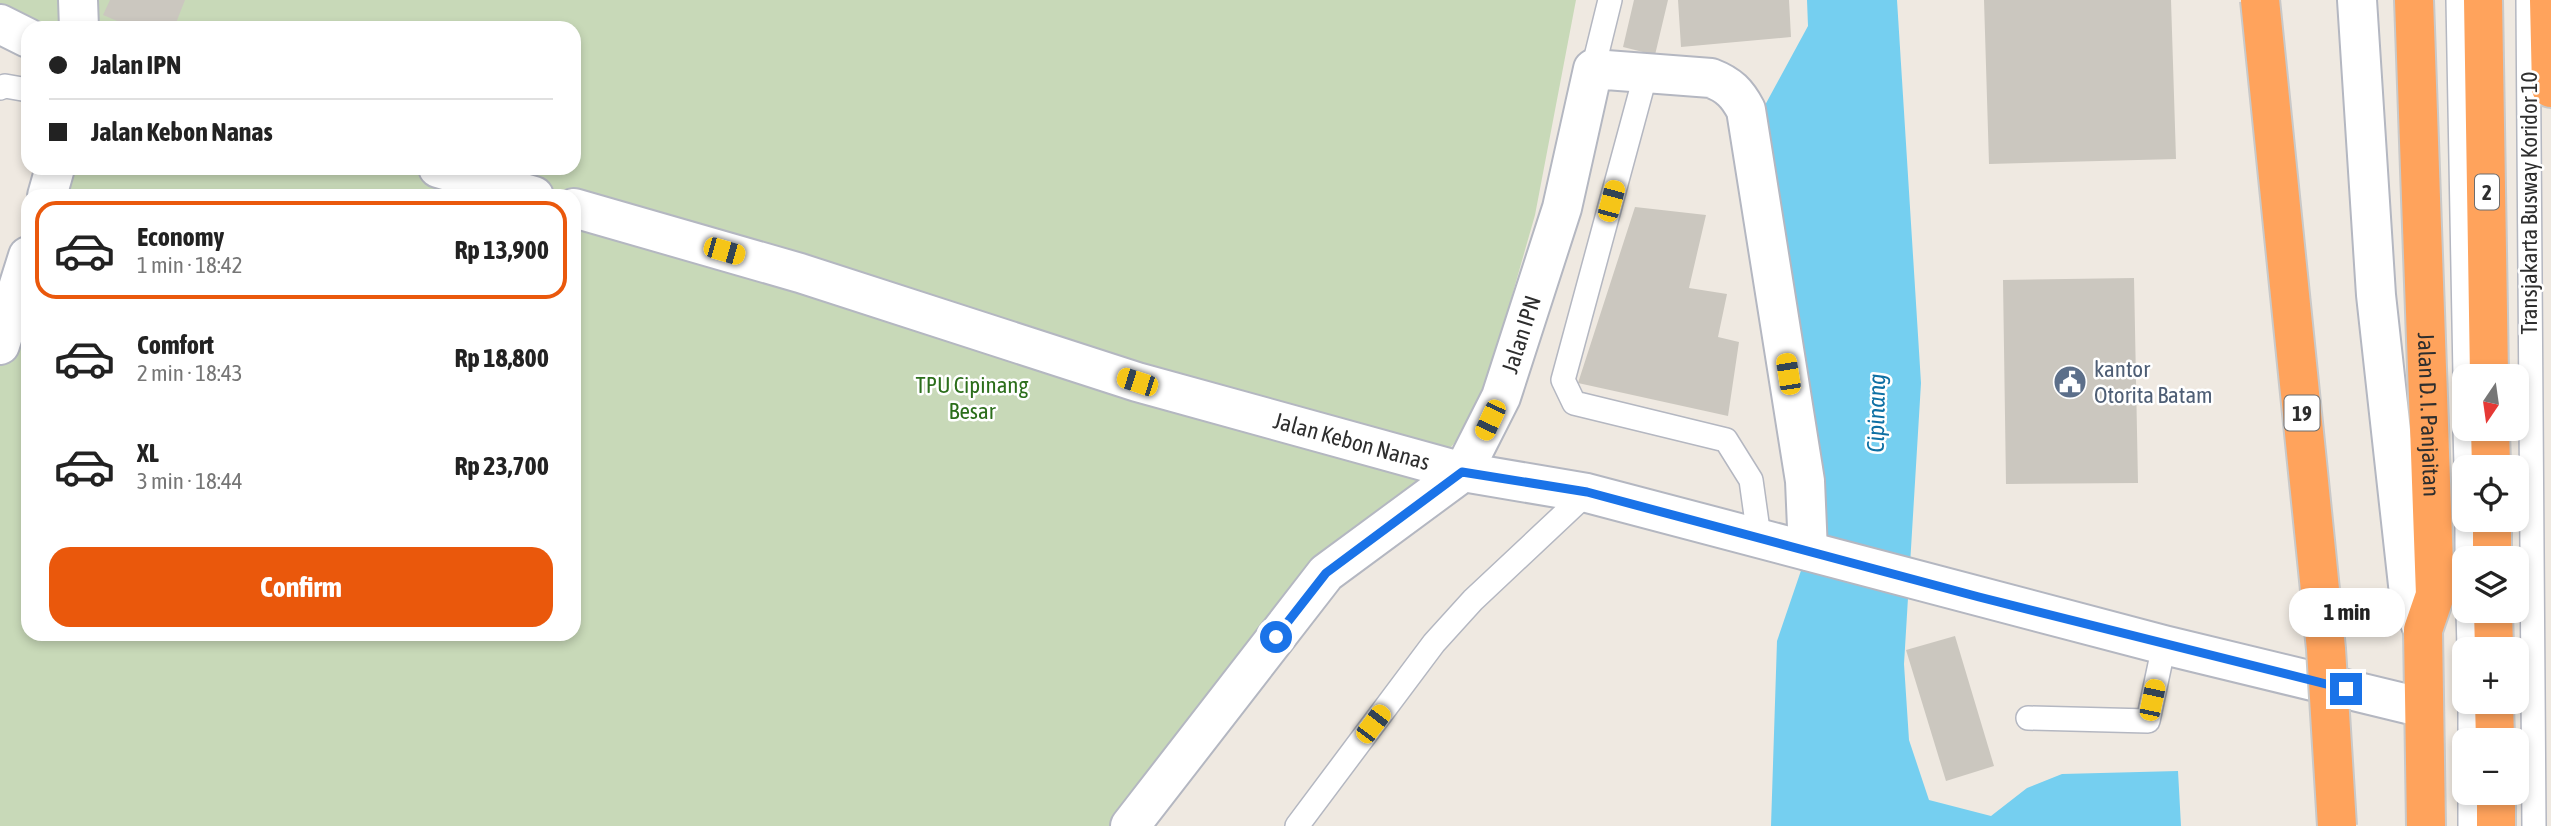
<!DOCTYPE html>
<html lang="en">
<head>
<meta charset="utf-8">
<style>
	:root { --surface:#fff; --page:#f6f6f6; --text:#222; --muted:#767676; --line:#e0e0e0; --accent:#ea580c }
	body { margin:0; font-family:"Asap Condensed",sans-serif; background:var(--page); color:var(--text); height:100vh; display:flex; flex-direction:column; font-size:26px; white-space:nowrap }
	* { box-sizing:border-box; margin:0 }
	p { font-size:23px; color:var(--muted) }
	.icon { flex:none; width:38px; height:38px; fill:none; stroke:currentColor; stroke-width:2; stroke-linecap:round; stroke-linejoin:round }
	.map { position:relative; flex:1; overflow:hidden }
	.panel { position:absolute; left:21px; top:189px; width:560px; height:452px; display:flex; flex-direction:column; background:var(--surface); border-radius:21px; box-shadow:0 4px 10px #0003 }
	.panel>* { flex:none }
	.top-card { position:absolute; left:21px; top:21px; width:560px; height:154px; border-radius:21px; box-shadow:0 4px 10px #0003; display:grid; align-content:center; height:154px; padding:0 28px; background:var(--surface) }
	.needle { width:46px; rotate:193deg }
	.controls { position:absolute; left:2452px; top:364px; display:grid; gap:14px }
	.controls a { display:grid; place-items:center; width:77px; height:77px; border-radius:14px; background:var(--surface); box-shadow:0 4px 10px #0003; font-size:35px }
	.end { position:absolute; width:32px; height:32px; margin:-16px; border:9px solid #1a73e8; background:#fff; box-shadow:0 0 0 4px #fff }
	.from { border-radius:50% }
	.bubble { position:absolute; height:49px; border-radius:21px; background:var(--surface); box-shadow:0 4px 10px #0003; font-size:23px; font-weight:700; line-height:49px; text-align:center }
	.car { position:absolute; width:21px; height:42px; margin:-21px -10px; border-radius:9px; box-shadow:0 0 5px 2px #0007; background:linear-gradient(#f5c518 24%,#345 0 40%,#f5c518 0 76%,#345 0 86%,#f5c518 0) }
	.top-card b { display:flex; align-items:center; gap:24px; height:66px; font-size:26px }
	.top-card b+b { border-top:2px solid var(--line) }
	.top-card i { width:18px; height:18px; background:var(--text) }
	ul { padding:12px 0 0; list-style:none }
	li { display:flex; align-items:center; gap:21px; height:98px; margin:0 14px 10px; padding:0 14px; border:4px solid transparent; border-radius:21px }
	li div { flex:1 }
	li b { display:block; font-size:26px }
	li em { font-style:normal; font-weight:700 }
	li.active { border-color:var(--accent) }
	li>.icon { width:63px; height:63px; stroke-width:1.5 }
	.primary-button { display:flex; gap:14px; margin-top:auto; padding:14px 28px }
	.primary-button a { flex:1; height:80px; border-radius:21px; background:var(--accent); color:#fff; font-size:28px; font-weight:700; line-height:80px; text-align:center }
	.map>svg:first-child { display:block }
	.cemetery { fill:#c8d9b8 }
	.water { fill:#75cff0 }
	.building { fill:#cbc7bf }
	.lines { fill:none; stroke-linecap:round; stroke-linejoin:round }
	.lane-casing { stroke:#b4b7c1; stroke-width:26 }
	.street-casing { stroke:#b4b7c1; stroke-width:42 }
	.secondary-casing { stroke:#b4b7c1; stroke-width:42 }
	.highway-casing { stroke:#c9c9c9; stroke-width:42 }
	.lane { stroke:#fff; stroke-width:23 }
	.street { stroke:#fff; stroke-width:38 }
	.secondary { stroke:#fff; stroke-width:38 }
	.highway { stroke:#ffa35c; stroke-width:38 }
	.highway-bridge-casing { stroke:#c9c9c9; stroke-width:42; stroke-linecap:butt }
	.highway-bridge { stroke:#ffa35c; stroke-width:38 }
	.route { stroke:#1a73e8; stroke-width:9 }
	.labels { text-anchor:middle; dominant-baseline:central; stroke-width:5; stroke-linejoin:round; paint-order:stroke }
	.shield { fill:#fff; stroke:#6d6d6d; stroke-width:2 }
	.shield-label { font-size:21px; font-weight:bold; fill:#2e2e2e }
	.street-label { font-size:23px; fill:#2e2e2e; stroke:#fff }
	.service-label { font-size:23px; fill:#4e5e75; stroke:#fff; text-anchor:start }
	.park-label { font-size:23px; fill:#2c6e1b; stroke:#fff }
	.water-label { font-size:24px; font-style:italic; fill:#0d6fa3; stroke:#fff }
</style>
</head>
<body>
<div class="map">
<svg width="2551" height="826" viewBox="0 0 2551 826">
	<rect width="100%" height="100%" fill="#efe9e1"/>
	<!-- cemetery -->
	<path class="cemetery" d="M0 0H1576L1535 215 1478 415 1132 826H0V345L28 256V634H574V196H47L55 168H574V28H28L0 24Z"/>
	<!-- water -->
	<path class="water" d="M1807 0H1897L1921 383 1904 664 1909 740 1929 800 1991 816 2027 788 2062 774 2178 771 2181 826H1771L1777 641 1808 550 1751 131 1808 26Z"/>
	<!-- building -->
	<path class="building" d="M110 0H185L174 28H134L103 15Z
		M1634 0H1668L1655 55 1623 47Z
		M1678 0H1789L1791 37 1681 47Z
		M1984 0H2171L2176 159 1989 164Z
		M1635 207 1706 215 1689 288 1727 294 1718 337 1739 342 1728 416 1578 383Z
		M2134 278 2138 483 2006 484 2003 280Z
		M1955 636 1994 766 1946 781 1906 650Z"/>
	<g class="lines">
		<defs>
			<path id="lane" d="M2458 0 2465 376
				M2528 0 2534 826
				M1593 69 1610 0
				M1646 73 1563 380 1574 403 1726 440 1751 480 1759 537
				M0 88 5 86 28 90
				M2465 429 2466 467
				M2467 520V558
				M2468 611 2469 649
				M2470 702V740
				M2028 718 2148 721 2164 645
				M2470 793V826
				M1297 826 1434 643 1473 600 1587 493"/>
			<g id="street">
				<path d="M78 0 79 28"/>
				<path d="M47 196 55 168"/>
				<path d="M0 345 28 256"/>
				<path id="s1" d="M1130 826 1326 573 1463 472 1501 397 1562 208 1593 69 1711 78C1729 85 1737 93 1746 110L1805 481 1808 551"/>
			</g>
			<g id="secondary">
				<path d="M2357 0 2376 295 2409 594 2423 630"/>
				<path d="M0 24 28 38"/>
				<path d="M438 168 534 196"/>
				<path id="s2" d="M574 208 800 273 1137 382 1463 472 1587 493 2164 645 2424 708"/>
			</g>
			<g id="highway">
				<path id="s3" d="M2414 0 2435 595 2423 630 2426 826"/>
				<path d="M2483 0 2489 376"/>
				<path d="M2549 0 2551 88"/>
				<path d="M2490 429 2491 467"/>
				<path d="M2492 520V558"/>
				<path d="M2493 611 2494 649"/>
				<path d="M2494 702 2495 740"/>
				<path d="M2496 793V826"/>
			</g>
		</defs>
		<!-- lane casing -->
		<use href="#lane" class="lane-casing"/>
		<!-- street casing -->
		<use href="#street" class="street-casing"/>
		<!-- secondary casing -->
		<use href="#secondary" class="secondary-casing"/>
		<!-- highway casing -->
		<use href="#highway" class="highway-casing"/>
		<!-- lane -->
		<use href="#lane" class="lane"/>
		<!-- street -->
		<use href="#street" class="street"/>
		<!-- secondary -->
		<use href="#secondary" class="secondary"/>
		<!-- highway -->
		<use href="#highway" class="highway"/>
		<defs>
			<path id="highway-bridge" d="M2260 0 2326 649 2337 826"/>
		</defs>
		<!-- highway-bridge casing -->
		<use href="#highway-bridge" class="highway-bridge-casing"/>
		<!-- highway-bridge -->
		<use href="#highway-bridge" class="highway-bridge"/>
	</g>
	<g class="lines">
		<!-- route -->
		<path class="route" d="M1276 637 1326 573 1462 472 1587 492 1979 597 2346 689"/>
	</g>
	<!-- icons -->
	<defs>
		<symbol id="civic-disc" viewBox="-11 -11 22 22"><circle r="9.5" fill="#5c6f8a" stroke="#fff"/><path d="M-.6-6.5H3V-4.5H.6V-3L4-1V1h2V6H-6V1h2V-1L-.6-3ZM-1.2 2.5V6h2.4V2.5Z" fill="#fff"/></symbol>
	</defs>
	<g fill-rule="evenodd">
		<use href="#civic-disc" x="2051" y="363" width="38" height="38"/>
	</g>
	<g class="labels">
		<!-- shield labels -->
		<g class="shield">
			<rect x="2475" y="174.5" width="24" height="35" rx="5"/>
			<rect x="2284.5" y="395.5" width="35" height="35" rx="5"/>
		</g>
		<g class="shield-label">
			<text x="2487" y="192">2</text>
			<text x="2302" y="413">19</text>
		</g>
		<!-- street labels -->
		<g class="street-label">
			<text transform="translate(2529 203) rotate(-90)">Transjakarta Busway Koridor 10</text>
			<text stroke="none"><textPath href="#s1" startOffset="640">Jalan IPN</textPath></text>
			<text stroke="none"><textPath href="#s3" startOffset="415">Jalan D. I. Panjaitan</textPath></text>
			<text stroke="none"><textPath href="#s2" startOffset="812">Jalan Kebon Nanas</textPath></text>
		</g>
		<!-- service labels -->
		<g class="service-label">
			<text x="2094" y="369">kantor<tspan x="2094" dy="26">Otorita Batam</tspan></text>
		</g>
		<!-- park labels -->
		<g class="park-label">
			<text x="972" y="385">TPU Cipinang<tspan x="972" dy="26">Besar</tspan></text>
		</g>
		<!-- water labels -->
		<g class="water-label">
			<text transform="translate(1876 413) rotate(-89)">Cipinang</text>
		</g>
	</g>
</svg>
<div class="controls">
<a><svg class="needle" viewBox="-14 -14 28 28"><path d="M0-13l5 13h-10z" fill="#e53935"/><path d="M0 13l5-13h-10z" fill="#767676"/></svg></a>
<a><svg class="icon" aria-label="locate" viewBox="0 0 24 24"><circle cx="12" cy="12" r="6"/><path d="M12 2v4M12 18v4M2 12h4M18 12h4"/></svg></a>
<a><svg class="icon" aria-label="layers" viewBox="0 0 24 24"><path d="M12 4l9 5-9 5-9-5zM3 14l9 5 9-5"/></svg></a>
<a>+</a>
<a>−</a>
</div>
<i class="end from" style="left:1276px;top:637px"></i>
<i class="end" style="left:2346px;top:689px"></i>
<div class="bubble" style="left:2289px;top:588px;width:116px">1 min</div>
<i class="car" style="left:1611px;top:201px;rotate:15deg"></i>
<i class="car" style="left:724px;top:251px;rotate:106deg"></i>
<i class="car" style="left:1788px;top:374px;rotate:351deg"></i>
<i class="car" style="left:1137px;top:382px;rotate:288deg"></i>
<i class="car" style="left:1490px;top:420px;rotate:205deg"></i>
<i class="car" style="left:2152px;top:700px;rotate:12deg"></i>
<i class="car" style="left:1373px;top:724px;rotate:37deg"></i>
<div class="top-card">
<b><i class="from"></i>Jalan IPN</b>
<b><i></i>Jalan Kebon Nanas</b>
</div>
<section class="panel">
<ul>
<li class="active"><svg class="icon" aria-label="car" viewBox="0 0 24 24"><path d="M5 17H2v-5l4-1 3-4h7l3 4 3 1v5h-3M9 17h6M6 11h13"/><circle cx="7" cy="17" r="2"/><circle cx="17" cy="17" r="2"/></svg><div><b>Economy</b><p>1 min · 18:42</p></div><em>Rp 13,900</em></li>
<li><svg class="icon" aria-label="car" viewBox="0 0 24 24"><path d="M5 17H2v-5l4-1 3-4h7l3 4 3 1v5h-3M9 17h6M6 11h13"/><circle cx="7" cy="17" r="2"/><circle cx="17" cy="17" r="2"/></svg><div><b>Comfort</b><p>2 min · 18:43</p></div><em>Rp 18,800</em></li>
<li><svg class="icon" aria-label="car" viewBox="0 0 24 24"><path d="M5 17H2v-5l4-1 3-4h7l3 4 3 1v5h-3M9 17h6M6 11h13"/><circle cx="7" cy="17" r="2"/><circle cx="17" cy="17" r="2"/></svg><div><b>XL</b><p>3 min · 18:44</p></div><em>Rp 23,700</em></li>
</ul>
<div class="primary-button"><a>Confirm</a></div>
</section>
</div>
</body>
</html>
